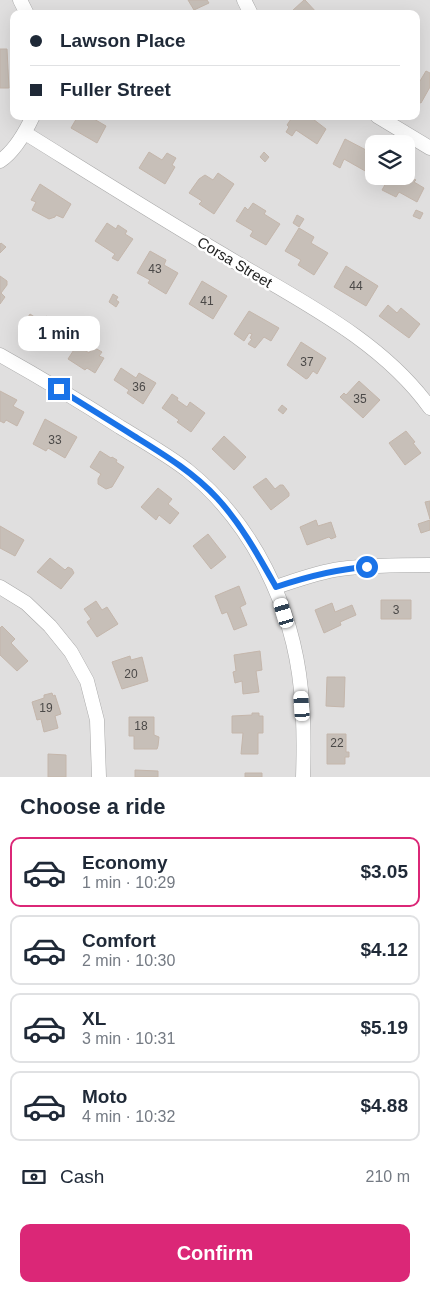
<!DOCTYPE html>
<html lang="en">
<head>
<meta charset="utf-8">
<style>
	:root { --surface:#fff; --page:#f2f2f3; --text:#1f2937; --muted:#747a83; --line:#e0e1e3; --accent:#db2777 }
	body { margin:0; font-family:Helvetica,sans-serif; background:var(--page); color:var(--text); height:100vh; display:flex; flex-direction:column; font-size:19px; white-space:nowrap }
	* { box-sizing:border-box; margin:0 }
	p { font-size:16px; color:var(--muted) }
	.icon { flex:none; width:28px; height:28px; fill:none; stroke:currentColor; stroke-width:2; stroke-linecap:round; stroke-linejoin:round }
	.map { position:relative; height:777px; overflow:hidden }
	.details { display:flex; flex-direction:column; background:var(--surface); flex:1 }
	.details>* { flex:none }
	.guide { position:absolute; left:10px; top:10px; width:410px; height:110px; border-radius:10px; box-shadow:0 5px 20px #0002; display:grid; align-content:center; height:110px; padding:0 20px; background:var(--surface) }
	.tools { position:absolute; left:365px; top:135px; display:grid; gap:10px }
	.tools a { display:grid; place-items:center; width:50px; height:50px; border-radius:10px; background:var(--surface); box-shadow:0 5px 20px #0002; font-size:25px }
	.end { position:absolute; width:22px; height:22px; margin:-11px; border:6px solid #1a73e8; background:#fff; box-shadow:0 0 0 2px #fff }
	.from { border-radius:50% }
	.bubble { position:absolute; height:35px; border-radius:10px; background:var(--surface); box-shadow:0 5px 20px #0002; font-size:16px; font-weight:700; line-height:35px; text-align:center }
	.car { position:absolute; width:15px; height:30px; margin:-15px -8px; border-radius:6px; box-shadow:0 0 4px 1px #0007; background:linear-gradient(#fff 24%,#345 0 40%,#fff 0 76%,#345 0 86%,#fff 0) }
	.guide b { display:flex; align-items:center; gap:18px; height:48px; font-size:19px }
	.guide b+b { border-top:1px solid var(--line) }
	.guide i { width:12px; height:12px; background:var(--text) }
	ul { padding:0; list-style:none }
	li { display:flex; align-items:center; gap:15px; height:70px; margin:0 10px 8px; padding:0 10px; border:2px solid var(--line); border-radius:10px }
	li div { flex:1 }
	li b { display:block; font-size:19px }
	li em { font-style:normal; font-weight:700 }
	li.active { border-color:var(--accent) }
	li>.icon { width:45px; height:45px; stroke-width:1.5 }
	h2 { padding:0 20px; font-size:22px; line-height:60px }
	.pay { display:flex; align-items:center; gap:12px; height:55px; padding:0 20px; font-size:19px }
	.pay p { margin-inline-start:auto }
	.action { display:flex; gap:10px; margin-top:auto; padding:10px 20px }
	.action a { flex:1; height:58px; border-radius:10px; background:var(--accent); color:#fff; font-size:20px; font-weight:700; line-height:58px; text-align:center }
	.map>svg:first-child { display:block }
	.residential { fill:#e0dfdf; fill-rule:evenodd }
	.building { fill:#c7bfb8; stroke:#c4b6ab }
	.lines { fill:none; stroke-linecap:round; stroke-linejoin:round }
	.minor-casing { stroke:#a9a9a9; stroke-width:15 }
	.minor { stroke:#fff; stroke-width:14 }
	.route { stroke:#1a73e8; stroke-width:6 }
	.labels { text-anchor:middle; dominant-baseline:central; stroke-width:5; stroke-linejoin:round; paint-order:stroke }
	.number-label { font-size:12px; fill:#4b4948 }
	.street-label { font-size:15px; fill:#222; stroke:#fff }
</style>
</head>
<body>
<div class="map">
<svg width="430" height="777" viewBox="0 0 430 777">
	<rect width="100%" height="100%" fill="#f2efe9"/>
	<!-- residential -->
	<path class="residential" d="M0 0H430V777H0ZM14 14H416V116H14ZM374 144H406V176H374Z"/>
	<!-- building -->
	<path class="building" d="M188 0H207L209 3 194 10Z
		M304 0H305L318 14H295L292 11Z
		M0 49H7L9 88H0Z
		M426 71 430 73V87L421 103 416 101V79L420 81Z
		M78 116H96L94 119 106 126 97 143 71 128Z
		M293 116H309L326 129 317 144 296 130 292 136 286 132 289 127 287 125Z
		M345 139 366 150 365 153 374 158 367 172 344 159 340 168 333 164Z
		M149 152 162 160 167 153 176 158 172 165 175 167 165 184 139 168Z
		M264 152 269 157 265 162 260 157Z
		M218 173 234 184 214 214 199 204 202 201 189 193 199 179 205 175 213 180Z
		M406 175 416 180 414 182 424 188 417 202 399 192 396 197 382 190 390 176H406Z
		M40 184 71 204 63 218 56 215 55 217 49 219 32 210 36 202 31 200Z
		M253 203 266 211 264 214 280 224 266 245 250 236 253 231 236 221 245 207 248 210Z
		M416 210 423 213 420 219 413 216Z
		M297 215 304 219 299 227 293 223Z
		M107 223 116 229 118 225 127 231 125 234 133 239 118 261 112 258 115 254 95 241Z
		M299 228 314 237 311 243 328 253 314 275 298 265 301 260 285 251Z
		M1 243 6 247 0 253V244Z
		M150 251 166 260 164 265 178 273 166 294 148 283 150 280 137 273Z
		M346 266 378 286 366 306 334 287Z
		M0 276 7 281V285L1 293 5 297 0 304Z
		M202 281 227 296 213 319 189 304Z
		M113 294 118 297 116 300 119 302 116 307 109 302Z
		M388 305 397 313 401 308 420 324 409 338 379 316Z
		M249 311 279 328 271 341 264 337 255 348 248 344 252 339 250 338 252 334 249 333 244 341 234 334Z
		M30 314 42 322 46 316 53 321 50 327 55 330 45 345 20 329Z
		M301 342 326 358 317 374 313 371 308 378 306 379 287 365Z
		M77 345 89 353 91 350 93 351 95 348 102 352 99 356 104 358 95 373 87 368 85 370 68 359Z
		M121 368 136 378 139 373 156 383 143 404 127 393 129 390 114 380Z
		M359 381 380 400 363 418 340 397 344 393 346 395Z
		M0 391 17 400 13 406 24 412 17 426 6 420 4 423 0 421Z
		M172 394 178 398 177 400 187 407 190 402 205 413 191 432 177 422 179 420 162 408Z
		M282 405 287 409 283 414 278 410Z
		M45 419 77 437 65 458 48 448 46 451 33 444Z
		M406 431 415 442 413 443 421 453 405 465 389 443Z
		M224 436 246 457 234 470 212 449Z
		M100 451 111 458 112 457 117 460 116 462 124 467 112 487 106 489 98 484V479L101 474 90 467Z
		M266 478 275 489 280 485H283L289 493V496L271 510 253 487Z
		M158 488 172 499 168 504 179 513 170 524 159 515 156 520 141 507Z
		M430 501V519L425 502Z
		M316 520 318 526 331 522 336 537 331 539 329 537 307 545 300 527Z
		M430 520V530L421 533 418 524Z
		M0 526 24 540 15 556 0 548Z
		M208 534 226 557 211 569 193 546Z
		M50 558 65 570 68 567 72 569 74 573 61 589 37 572Z
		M239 586 246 604 240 607 247 625 234 630 227 612 222 614 215 596Z
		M381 600H411V619H381Z
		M96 601 102 610 107 607 118 624 97 637 87 622 91 619 84 609Z
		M332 603 335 612 352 605 356 615 340 622 341 625 324 633 315 610Z
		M2 626 15 639 11 643 28 661 17 671 0 655V628Z
		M260 651 262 670 256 671 259 692 243 694 242 681 235 683 233 672 236 671 234 655Z
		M130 656 131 660 142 657 148 681 122 689 112 662Z
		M327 677H345L344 707 326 706Z
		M52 693 53 696 55 695 61 714 55 716 58 728 44 732 41 719 37 720 32 702 44 698V695Z
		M252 713H259V716H263V733H258V754H241L243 733H232V716L252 715Z
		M129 717H154V735L159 737 158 746 157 749H134V736H129Z
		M327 734H346V752H349V757H345V764H327Z
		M48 754 66 755V777H48Z
		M135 770 158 771V777H135Z
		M245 773H262V777H245Z"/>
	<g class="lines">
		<defs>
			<path id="minor" d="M20 0 27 14
				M244 0 251 14
				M377 116 430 148
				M25 133C91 174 156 215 222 254 294 298 380 338 430 408
				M0 161C15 151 25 133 33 116
				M0 355C41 378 81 402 120 427 143 441 166 454 187 470 253 523 293 607 301 690 304 719 304 748 303 777
				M0 587 26 603 50 626 71 652 87 681 97 720 99 777
				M276 587C297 580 318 572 340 569 370 565 400 565 430 565"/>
		</defs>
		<!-- minor casing -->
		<use href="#minor" class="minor-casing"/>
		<!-- minor -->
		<use href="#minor" class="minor"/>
	</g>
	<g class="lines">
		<!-- route -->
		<path class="route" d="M59 389C84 405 109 420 134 436 163 454 193 472 217 498 241 524 258 555 276 587 306 577 335 569 367 567"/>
	</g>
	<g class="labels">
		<!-- number labels -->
		<g class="number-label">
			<text x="155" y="269">43</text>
			<text x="356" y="286">44</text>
			<text x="207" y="301">41</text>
			<text x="307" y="362">37</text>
			<text x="139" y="387">36</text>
			<text x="360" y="399">35</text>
			<text x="55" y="440">33</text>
			<text x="396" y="610">3</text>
			<text x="131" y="674">20</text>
			<text x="46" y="708">19</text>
			<text x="141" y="726">18</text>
			<text x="337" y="743">22</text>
		</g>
		<!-- street labels -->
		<g class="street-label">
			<text transform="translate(235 262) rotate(31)">Corsa Street</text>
		</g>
	</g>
</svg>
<div class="tools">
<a><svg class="icon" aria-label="layers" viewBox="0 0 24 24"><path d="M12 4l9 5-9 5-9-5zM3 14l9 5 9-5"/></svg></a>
</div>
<i class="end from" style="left:367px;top:567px"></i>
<i class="end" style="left:59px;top:389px"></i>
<div class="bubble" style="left:18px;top:316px;width:82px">1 min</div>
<i class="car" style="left:284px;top:613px;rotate:343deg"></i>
<i class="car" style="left:302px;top:706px;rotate:356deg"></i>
<div class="guide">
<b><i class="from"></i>Lawson Place</b>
<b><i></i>Fuller Street</b>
</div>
</div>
<section class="details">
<h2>Choose a ride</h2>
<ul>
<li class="active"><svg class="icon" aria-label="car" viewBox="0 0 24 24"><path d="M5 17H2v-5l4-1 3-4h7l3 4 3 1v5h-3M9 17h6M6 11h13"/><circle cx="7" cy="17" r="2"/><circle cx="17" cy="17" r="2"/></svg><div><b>Economy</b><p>1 min · 10:29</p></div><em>$3.05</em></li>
<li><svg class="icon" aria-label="car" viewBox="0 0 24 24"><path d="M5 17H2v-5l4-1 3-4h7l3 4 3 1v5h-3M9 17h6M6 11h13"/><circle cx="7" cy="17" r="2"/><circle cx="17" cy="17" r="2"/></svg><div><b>Comfort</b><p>2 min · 10:30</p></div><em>$4.12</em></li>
<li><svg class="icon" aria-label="car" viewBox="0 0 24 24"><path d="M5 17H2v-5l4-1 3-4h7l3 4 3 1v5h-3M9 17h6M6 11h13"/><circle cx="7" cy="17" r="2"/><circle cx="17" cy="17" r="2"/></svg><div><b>XL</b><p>3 min · 10:31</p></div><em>$5.19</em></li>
<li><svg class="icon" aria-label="car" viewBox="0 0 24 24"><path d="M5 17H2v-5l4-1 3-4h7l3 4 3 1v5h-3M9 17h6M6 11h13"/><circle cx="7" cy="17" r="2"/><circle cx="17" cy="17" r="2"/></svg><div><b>Moto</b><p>4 min · 10:32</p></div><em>$4.88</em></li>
</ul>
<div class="pay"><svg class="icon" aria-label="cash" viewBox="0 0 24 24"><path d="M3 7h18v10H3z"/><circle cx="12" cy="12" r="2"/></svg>Cash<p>210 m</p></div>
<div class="action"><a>Confirm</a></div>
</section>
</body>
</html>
